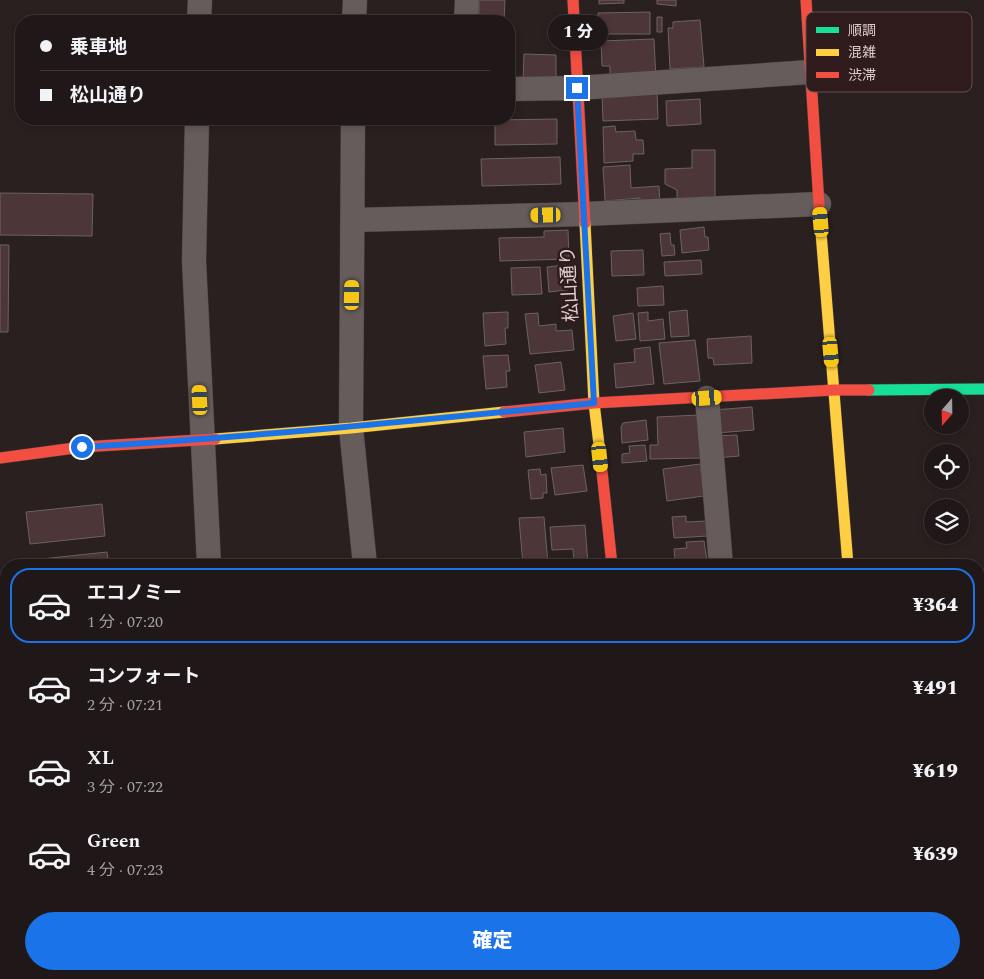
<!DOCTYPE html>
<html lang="ja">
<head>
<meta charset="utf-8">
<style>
	:root { --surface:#201818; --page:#282121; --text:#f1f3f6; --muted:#a2a0a2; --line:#3d3737; --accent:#1a73e8 }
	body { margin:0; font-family:Spectral,"Noto Sans JP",serif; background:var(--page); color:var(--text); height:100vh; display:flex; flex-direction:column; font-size:19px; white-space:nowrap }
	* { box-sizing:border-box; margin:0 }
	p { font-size:16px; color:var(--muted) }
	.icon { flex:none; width:28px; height:28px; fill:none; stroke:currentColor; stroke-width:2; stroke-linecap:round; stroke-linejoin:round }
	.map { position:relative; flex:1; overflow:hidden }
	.side { position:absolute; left:0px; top:559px; width:985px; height:421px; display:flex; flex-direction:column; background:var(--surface); border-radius:20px 20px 0 0; box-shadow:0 2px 8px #0003,0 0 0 1px var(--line) }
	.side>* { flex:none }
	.top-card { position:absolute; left:15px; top:15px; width:500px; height:110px; border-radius:20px; box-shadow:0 2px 8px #0003,0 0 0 1px var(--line); display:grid; align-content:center; height:110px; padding:0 25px; background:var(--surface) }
	.needle { width:32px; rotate:200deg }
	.controls { position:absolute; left:924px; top:389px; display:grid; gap:10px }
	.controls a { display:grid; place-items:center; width:45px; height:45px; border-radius:50%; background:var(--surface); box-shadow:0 2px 8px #0003,0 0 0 1px var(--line); font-size:25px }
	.end { position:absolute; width:22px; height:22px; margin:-11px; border:6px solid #1a73e8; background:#fff; box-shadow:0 0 0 2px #fff }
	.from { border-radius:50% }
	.bubble { position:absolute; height:35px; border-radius:18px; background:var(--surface); box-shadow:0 2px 8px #0003,0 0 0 1px var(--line); font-size:16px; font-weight:800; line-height:35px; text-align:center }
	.car { position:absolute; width:15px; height:30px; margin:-15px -8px; border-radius:6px; box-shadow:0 0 4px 1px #0007; background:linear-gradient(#f5c518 24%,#345 0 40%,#f5c518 0 76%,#345 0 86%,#f5c518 0) }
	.top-card b { display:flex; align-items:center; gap:18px; height:48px; font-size:19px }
	.top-card b+b { border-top:1px solid var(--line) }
	.top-card i { width:12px; height:12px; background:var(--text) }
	ul { padding:9px 0 0; list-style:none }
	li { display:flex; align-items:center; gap:15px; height:75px; margin:0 10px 8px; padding:0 15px; border:2px solid transparent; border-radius:20px }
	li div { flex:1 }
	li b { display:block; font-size:19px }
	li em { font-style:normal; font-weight:800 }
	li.selected { border-color:var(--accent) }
	li>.icon { width:45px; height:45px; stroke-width:1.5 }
	.primary-button { display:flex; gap:10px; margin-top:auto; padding:10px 25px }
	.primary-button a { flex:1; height:58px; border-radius:30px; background:var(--accent); color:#fff; font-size:20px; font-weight:800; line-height:58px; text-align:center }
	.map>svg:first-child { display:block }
	.building { fill:#4d3638; stroke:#6c6262 }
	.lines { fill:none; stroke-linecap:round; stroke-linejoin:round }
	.street-casing { stroke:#473d3d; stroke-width:25 }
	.fast-casing { stroke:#473d3d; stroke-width:12 }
	.slow-casing { stroke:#473d3d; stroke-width:12 }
	.jam-casing { stroke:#473d3d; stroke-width:12 }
	.street { stroke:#665c5c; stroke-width:24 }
	.fast { stroke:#16e098; stroke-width:11 }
	.slow { stroke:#ffcf43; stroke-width:11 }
	.jam { stroke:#f24e42; stroke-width:11 }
	.route { stroke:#1a73e8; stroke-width:6 }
	.labels { text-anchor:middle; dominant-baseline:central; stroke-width:5; stroke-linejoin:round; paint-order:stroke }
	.street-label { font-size:19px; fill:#ddcece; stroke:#301b1c }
	.key { fill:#301b1c; stroke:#645151; stroke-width:1 }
	.key-label { font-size:14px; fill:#ddcece }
</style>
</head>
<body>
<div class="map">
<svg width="984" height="979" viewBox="0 0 984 979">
	<rect width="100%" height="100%" fill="#2b2020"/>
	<!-- building -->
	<path class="building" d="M479 0H505L504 21 479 20Z
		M599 0H624V3L599 4Z
		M657 0H676V6L657 4Z
		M650 12V34H598V13Z
		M657 17H662V32H657Z
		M700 20 704 67 670 69 668 28H673V22Z
		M654 39 656 80 610 81V66H602L601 41Z
		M524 54 556 55V82L523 81Z
		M509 56H515V80H509Z
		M657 92 658 119 603 121 602 94Z
		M700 99 701 124 667 126 666 101Z
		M557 119V144L495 145V120Z
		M615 126 616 132 635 131 636 140H643L644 154H633V161L604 163 603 127Z
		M692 150H715V197H700V205H677V190L665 184V169L692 168Z
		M560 157 561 184 482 186 481 159Z
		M630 165 631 188 659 186 660 206 640 208V198L605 201 603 167Z
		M0 193 93 194 92 236 0 235Z
		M704 227 705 237H708L709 250 682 253 680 230Z
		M568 230 569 259 500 261 499 238 544 237V231Z
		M670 233 671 245H674L675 255 662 256 660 234Z
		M0 245H9L8 332H0Z
		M643 250 644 275 612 276 611 251Z
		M701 260 702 274 665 276 664 262Z
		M566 265 568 290 549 292 547 267Z
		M540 267 542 294 512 295 511 268Z
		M663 286 664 305 638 306 637 288Z
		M687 310 689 336 671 337 669 312Z
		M508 312V328H505L506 344 485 346 483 313Z
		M648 312V321L663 319 665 339 640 341 638 313Z
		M538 313 539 326 556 324V331L572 330 574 350 530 354 525 314Z
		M633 313 636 339 616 341 613 316Z
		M751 336 752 363 714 365 713 358H708L707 339Z
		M695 340 700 381 664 384 659 343Z
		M650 347 654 384 616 388 614 364 635 362 634 349Z
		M508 355 510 371H506L507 387 486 389 483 356Z
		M561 362 565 390 539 393 535 365Z
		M752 407 754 430 716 433 713 410Z
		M699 415 700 458 650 459V445H658L657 417Z
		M646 420 648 440 622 443 621 427 623 423Z
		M563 428 565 452 526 457 524 432Z
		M737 435 739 456 717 458 715 436Z
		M645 445 647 461 622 463V454L630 453 629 446Z
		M700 464 704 496 667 501 663 469Z
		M583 465 587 491 555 495 551 468Z
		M540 469 541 475 546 474 547 493H543V498L531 499 528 470Z
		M102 504 105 536 30 544 26 512Z
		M686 516V522L707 521 708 536 674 538 672 517Z
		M544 517 548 565H523L519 518Z
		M585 525 588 564 574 565 573 549 552 550 550 527Z
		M704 541 707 561 712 560 713 565H690L689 559 675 560 674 549 687 548 686 542Z
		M107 552 109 565H33L32 560Z
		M0 736H2L6 759 0 760Z
		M0 782H6V807H0Z
		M0 941H6V970H0Z
		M452 974H556L557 979H452Z
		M581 974H601L602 979H581Z
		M721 974H763L764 979H722Z"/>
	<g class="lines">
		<defs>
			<path id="street" d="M199 21 200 0
				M354 21 355 0
				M466 21 467 0
				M509 89 577 88 810 72
				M197 119 194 261 209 565
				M353 119 351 428 365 565
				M353 220 584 214 819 204
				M707 398 721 565
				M432 974V979"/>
			<path id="fast" d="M869 390 984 389
				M979 834 984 833
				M641 974 642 979
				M895 974 896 979"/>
			<path id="slow" d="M820 220 848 565
				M585 223 594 403 600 453
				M215 439 351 428 504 412
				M684 974 685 979
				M162 979 189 974"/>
			<path id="jam" d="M573 0 585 223
				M806 0 820 220
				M504 412 594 403 834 390H869
				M600 453 612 565
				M0 458 82 447 215 439
				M212 979 215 974
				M283 979 306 974"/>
		</defs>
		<!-- street casing -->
		<use href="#street" class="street-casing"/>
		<!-- fast casing -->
		<use href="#fast" class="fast-casing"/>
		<!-- slow casing -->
		<use href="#slow" class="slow-casing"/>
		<!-- jam casing -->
		<use href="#jam" class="jam-casing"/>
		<!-- street -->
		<use href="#street" class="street"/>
		<!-- fast -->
		<use href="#fast" class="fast"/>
		<!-- slow -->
		<use href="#slow" class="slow"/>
		<!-- jam -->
		<use href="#jam" class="jam"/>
	</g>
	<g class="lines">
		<!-- route -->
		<path class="route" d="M82 447C253 437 423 420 594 403L577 88"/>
	</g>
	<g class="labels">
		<!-- street labels -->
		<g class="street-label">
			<text transform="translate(570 284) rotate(-93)">松山通り</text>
		</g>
	</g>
	<!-- legend -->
	<rect x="806" y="12" width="166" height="80" rx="8" class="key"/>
	<rect x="816" y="27" width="23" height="6" fill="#16e098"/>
	<rect x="816" y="49" width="23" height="7" fill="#ffcf43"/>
	<rect x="816" y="72" width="23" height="6" fill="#f24e42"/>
	<g class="key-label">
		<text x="848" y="35">順調</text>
		<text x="848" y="57">混雑</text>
		<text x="848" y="80">渋滞</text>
	</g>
</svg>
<div class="controls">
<a><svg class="needle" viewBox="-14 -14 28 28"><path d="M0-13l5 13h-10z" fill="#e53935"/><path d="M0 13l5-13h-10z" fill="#a2a0a2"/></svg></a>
<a><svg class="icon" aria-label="locate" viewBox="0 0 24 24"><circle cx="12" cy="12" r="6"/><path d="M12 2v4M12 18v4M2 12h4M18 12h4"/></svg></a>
<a><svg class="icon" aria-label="layers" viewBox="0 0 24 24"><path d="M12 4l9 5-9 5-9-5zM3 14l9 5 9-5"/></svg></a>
</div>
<i class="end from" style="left:82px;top:447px"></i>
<i class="end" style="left:577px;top:88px"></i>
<div class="bubble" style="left:548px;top:15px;width:60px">1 分</div>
<i class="car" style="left:546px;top:215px;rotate:269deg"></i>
<i class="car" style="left:821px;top:222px;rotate:355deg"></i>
<i class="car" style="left:352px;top:295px;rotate:1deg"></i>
<i class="car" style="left:831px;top:352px;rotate:175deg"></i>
<i class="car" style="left:707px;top:398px;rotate:86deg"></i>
<i class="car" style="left:200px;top:400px;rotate:357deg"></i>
<i class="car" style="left:600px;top:457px;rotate:174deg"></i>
<div class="top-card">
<b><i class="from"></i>乗車地</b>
<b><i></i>松山通り</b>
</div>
<section class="side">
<ul>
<li class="selected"><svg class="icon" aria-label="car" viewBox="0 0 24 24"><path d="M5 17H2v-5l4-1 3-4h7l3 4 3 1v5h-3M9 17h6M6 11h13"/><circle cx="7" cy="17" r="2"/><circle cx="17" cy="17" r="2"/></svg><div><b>エコノミー</b><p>1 分 · 07:20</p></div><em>¥364</em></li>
<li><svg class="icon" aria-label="car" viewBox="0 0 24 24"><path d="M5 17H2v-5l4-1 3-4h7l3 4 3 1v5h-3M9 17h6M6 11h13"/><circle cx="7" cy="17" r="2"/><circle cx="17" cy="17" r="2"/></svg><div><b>コンフォート</b><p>2 分 · 07:21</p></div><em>¥491</em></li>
<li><svg class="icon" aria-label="car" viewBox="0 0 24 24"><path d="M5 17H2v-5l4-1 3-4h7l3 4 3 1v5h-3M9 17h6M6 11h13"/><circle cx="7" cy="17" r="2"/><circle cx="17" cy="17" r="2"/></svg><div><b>XL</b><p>3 分 · 07:22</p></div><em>¥619</em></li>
<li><svg class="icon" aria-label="car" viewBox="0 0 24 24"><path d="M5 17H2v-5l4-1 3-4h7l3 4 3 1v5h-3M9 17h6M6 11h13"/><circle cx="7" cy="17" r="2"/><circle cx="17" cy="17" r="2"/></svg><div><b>Green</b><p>4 分 · 07:23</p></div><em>¥639</em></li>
</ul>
<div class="primary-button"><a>確定</a></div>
</section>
</div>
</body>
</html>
